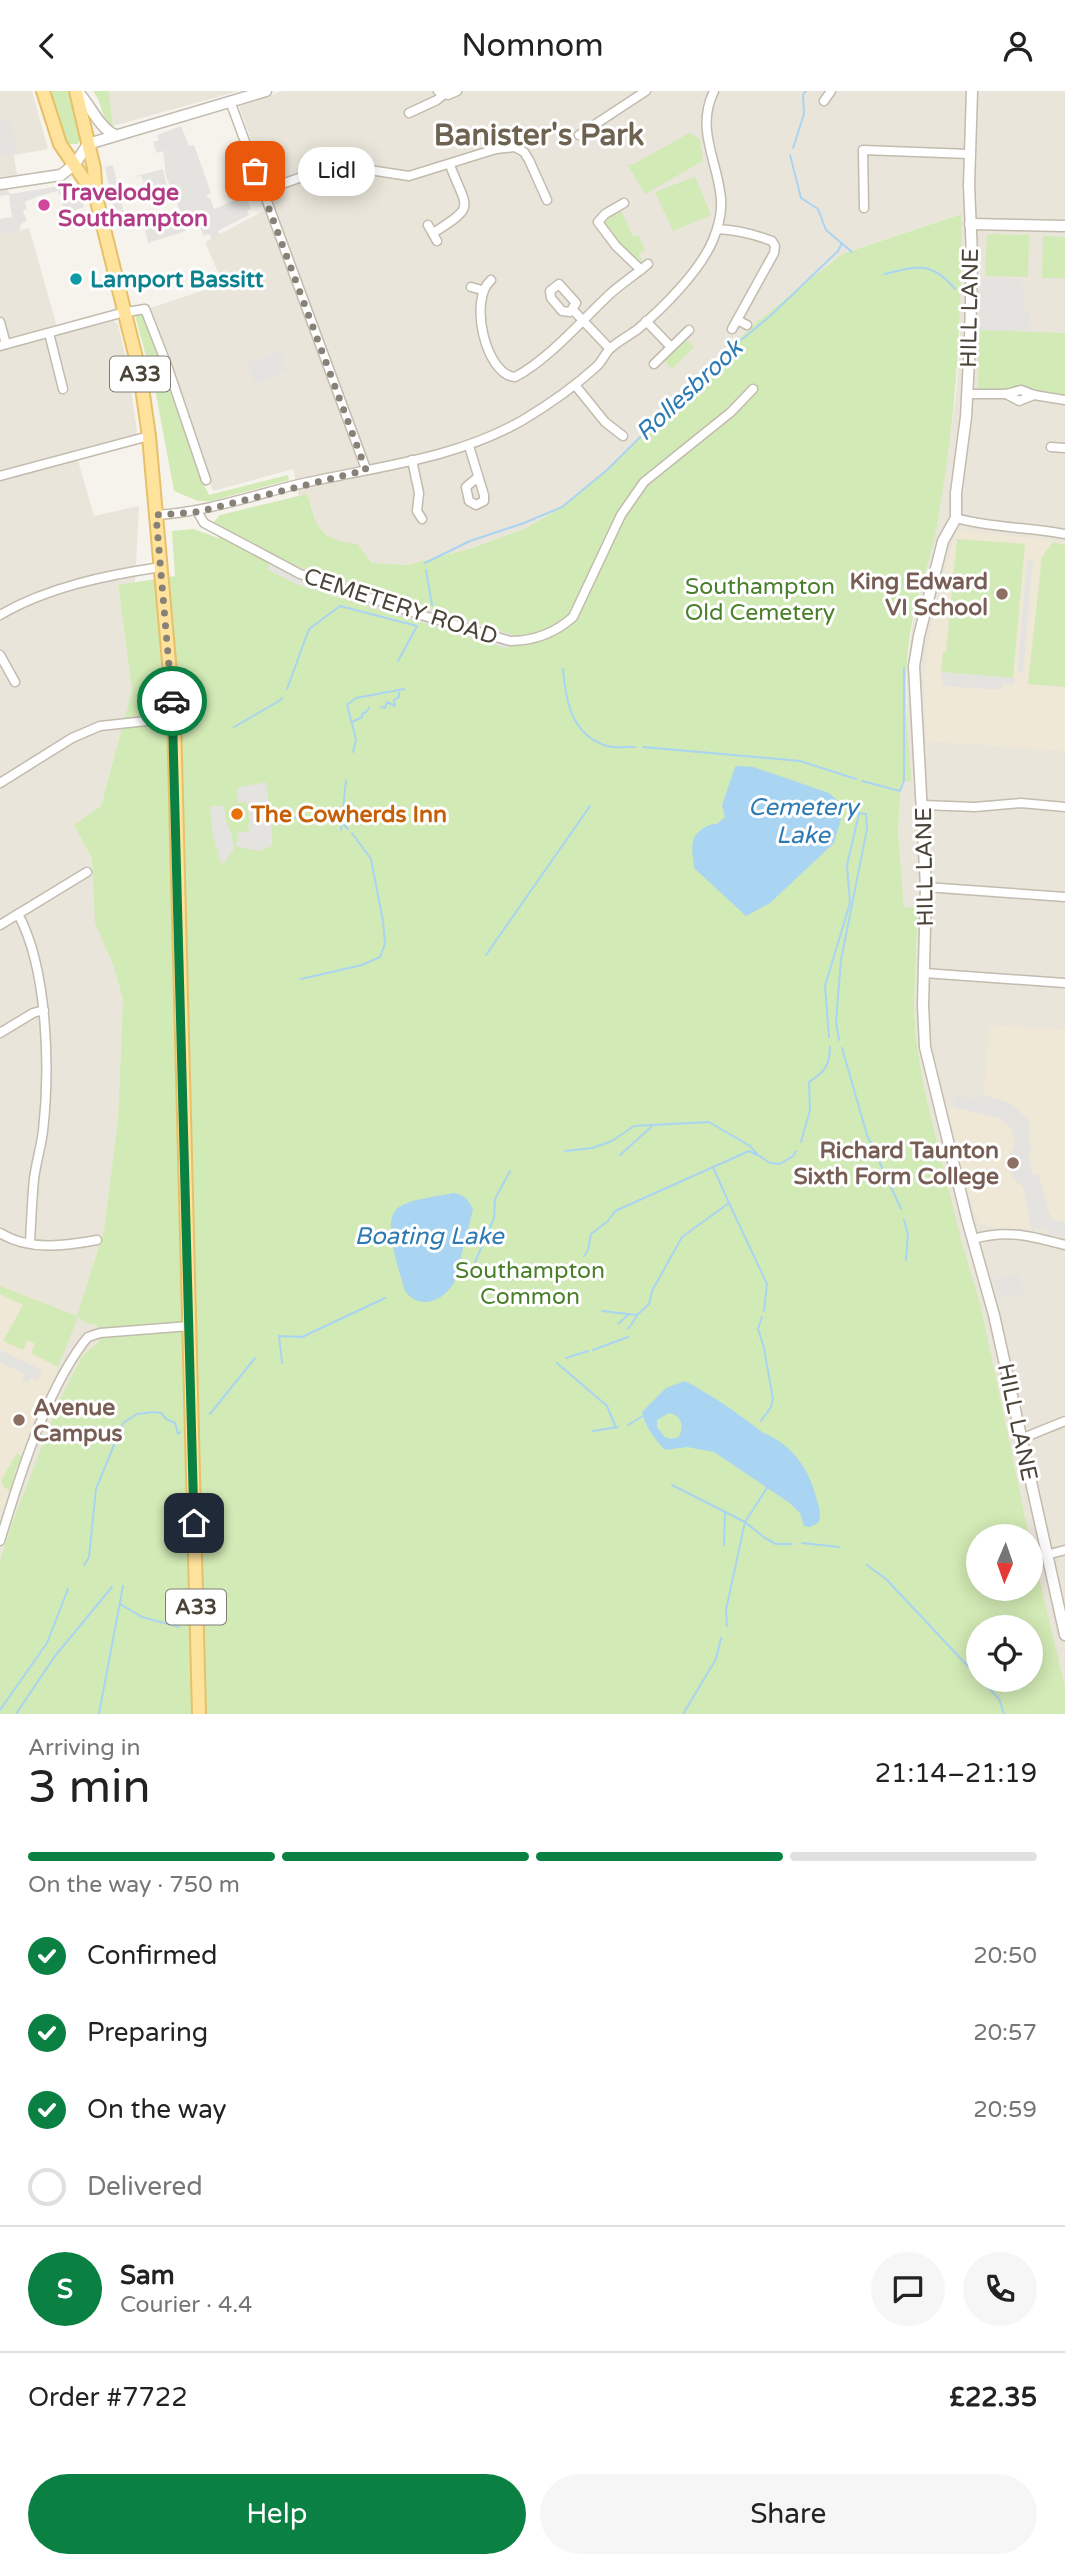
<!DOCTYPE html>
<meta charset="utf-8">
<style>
body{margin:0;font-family:"Varela Round",sans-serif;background:#f6f6f6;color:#222;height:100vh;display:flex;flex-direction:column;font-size:26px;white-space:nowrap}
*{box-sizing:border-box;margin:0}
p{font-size:23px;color:#767676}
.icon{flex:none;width:38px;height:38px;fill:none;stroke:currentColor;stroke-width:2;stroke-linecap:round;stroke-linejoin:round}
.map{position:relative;height:1623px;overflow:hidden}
.drawer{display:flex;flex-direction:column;background:#fff;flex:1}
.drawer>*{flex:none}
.needle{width:46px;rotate:182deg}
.tools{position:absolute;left:966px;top:1433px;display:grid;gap:14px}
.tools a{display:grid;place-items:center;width:77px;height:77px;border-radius:50%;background:#fff;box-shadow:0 4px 18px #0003;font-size:35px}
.pin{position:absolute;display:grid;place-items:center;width:60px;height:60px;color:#fff;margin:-30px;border-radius:14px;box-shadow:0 4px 10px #0006}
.courier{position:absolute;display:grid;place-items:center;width:70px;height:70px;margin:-35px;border:5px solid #0b8043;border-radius:50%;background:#fff;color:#222;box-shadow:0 2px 9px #0007}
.bubble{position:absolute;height:49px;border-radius:24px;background:#fff;box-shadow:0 4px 18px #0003;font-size:23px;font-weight:600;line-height:49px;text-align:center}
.head em{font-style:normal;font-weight:600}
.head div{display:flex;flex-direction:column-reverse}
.head{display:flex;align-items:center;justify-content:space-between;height:119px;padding:0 28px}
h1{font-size:46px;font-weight:600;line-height:52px}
.bar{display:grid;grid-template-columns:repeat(4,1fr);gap:10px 7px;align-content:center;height:84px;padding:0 28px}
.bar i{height:9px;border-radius:5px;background:#e0e0e0}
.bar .on{background:#0b8043}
.bar p{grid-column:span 4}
.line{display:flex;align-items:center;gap:18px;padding:0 28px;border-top:2px solid #e0e0e0}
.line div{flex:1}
.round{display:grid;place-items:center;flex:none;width:74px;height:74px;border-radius:37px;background:#f6f6f6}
ol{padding:0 28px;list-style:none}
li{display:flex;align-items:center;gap:21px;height:77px}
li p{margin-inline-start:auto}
li .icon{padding:7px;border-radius:50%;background:#0b8043;color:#fff;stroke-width:4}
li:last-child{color:#767676}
li i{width:38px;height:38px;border:4px solid #e0e0e0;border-radius:50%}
.primary-button{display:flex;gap:14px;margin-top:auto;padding:14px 28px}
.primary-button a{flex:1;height:80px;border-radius:42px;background:#0b8043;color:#fff;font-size:28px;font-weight:600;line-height:80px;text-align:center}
.primary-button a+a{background:#f6f6f6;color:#222}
header{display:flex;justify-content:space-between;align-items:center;height:91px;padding:0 28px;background:#fff;font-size:32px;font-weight:600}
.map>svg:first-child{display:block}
.residential{fill:#eae5da}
.education{fill:#efe8d6}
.green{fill:#d2eab5;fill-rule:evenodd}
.parking{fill:#e5e3e0}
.water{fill:#a9d4f2;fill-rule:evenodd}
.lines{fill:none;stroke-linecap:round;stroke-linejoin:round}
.stream{stroke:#a9d4f2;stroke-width:2}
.minor-casing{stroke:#c2bbae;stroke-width:11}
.tertiary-casing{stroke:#c2bbae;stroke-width:13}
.primary-casing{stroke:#e6c16a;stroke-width:16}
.minor{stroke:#fff;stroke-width:8}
.tertiary{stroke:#fff;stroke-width:10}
.primary{stroke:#ffe39c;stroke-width:12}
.done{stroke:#878178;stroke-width:7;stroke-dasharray:0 12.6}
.route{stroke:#0b8043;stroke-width:9}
.hotel-dot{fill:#d1479c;stroke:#fff;stroke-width:2.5}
.culture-dot{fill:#0f9aa8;stroke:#fff;stroke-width:2.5}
.education-dot{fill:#8d6e63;stroke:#fff;stroke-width:2.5}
.food-dot{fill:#e8710a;stroke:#fff;stroke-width:2.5}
.labels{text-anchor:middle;stroke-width:6;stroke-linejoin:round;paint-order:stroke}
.shield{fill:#fff;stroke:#817c74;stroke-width:2}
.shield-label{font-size:21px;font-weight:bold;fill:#4b4439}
.hotel-label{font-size:23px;font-weight:bold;fill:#b23c85;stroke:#fff;text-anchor:start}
.culture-label{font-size:23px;font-weight:bold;fill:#0d838f;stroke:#fff;text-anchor:start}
.street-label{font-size:23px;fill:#4b4439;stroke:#fff}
.education-label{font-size:23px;font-weight:bold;fill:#785e54;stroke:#fff;text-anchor:end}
.park-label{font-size:23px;fill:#4a7f2a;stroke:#fff}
.food-label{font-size:23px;font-weight:bold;fill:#c56008;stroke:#fff;text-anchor:start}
.water-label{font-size:24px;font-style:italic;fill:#2e7ab2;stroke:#fff}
.district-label{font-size:30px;font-weight:bold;fill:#6e6250;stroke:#fff}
</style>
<header><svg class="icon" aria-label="back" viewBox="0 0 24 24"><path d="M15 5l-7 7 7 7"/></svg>Nomnom<svg class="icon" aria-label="person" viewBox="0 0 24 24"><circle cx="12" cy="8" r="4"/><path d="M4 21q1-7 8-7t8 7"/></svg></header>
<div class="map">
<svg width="1065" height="1623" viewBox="0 0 1065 1623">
<rect width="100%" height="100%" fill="#f6f3ec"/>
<g class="residential">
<polygon points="0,0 32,0 48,58 14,64 17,84 0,86"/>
<polygon points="109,0 239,0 113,35"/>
<polygon points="282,0 1065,0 1065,1595 1034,1471 981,1215 962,1152 924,997 916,948 914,915 918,815 904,818 898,740 901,690 912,690 907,645 907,577 913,529 939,427 956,302 960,257 960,123 842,163 753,234 607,379 562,416 524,438 472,457 407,474 372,472 358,453 337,451 319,438 307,403 299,405 293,378 213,400 150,217 223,193 205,151 275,114 239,15"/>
<polygon points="29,137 59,243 113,230 118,233 127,272 137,340 136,343 75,359 94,425 139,415 135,492 118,495 132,599 101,715 74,734 92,768 93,787 112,871 123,908 118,1028 104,1139 77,1225 88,1233 97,1234 99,1251 82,1265 60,1308 12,1432 0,1469 0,144"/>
</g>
<g class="education">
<polygon points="956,439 1065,451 1065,660 926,650 924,588 927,554"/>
<polygon points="989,934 1065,939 1065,1146 1050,1143 1046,1137 1042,1136 1032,1139 985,1135 981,1134 976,1128 947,1017 954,1016 956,1004 975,1008 977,1002 984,1004"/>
<polygon points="0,1203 72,1237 52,1293 18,1377 14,1382 15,1385 3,1420 0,1418"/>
</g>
<g class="green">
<polygon points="48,0 70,0 80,48 78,53 70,53 64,48"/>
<polygon points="93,0 109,0 113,35 106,31 98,8"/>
<polygon points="689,42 700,48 703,70 645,103 627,73 632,74"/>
<polygon points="695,86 711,124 673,140 655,101"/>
<polygon points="621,120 633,146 639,144 645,159 639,162 642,170 640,172 621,155 604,133 603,129"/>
<path d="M961,123C963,224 956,323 939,424C934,458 921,492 913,527C902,580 906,637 912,690L901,691L898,740L904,817L918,815L914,915L916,948L924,997L962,1152L981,1215L1029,1445L978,1446V1498H1031V1454L1065,1595V1623H0V1469L12,1432L60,1308L82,1265L99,1251L97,1234L88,1233L78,1226L58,1276L31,1262L35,1253L28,1249L23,1259L3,1250L23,1214L0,1203V1195L77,1225L104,1139L118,1028L123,908L112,871L95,832L92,768L74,734L101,715L132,599L118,494L175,485L172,440L194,438L218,447L224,438L213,432L220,424L307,403C318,437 318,449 358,453L372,472L407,474L472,457L524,438L562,416L607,379L753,234L842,163ZM978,1536H1031V1589H978Z"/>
<polygon points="987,143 1029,144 1028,186 985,185"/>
<polygon points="1043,145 1065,146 1065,187 1042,187"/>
<polygon points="139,223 145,224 200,386 209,404 288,384 289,389 211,410 198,410 174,400 156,303 135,224"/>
<polygon points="979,239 1065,242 1065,307 1051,301 1039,299 1035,302 1007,301 1003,298 978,300"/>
<polygon points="685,247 694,256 672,278 663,268"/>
<polygon points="957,448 1025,453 1013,587 941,581 943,561 946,561"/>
<polygon points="1053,451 1065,454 1065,596 1028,593 1042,466"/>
<polygon points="16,1363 23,1365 14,1382 15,1385 10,1400 4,1396 1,1390"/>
</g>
<g class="parking">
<polygon points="10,27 17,61 0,65 0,29"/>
<polygon points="181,35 189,55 194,54 211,102 206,105 210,107 214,118 242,106 244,111 248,110 251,118 247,120 249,124 218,140 220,144 212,148 209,143 204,145 197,130 189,133 185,124 182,125 166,85 163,60 157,62 153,51 159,49 157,44"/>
<polygon points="113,74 127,137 118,139 105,76"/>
<polygon points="163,78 167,96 150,100 152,108 148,109 147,104 138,105 134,97 144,95 143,90 141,85 133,86"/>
<polygon points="73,93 79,99 84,116 66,122 58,100 38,105 25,111 27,118 23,120 27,130 21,133 19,140 0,144 0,128 12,126 9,104 0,105 0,99 7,98 10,103"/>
<polygon points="180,125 186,140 148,152 144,133"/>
<polygon points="979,187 1022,188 1021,199 1025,200 1024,219 1030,220 1029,240 979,239"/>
<polygon points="280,260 287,281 255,293 246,273"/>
<polygon points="275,465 293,474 513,544 508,558 296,493 267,478"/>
<polygon points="1027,469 1033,469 1023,582 1017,581"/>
<polygon points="941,581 1013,587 1015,587 1014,594 1002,593 1002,599 943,595"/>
<polygon points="266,691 272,740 272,755 259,760 235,755 238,749 237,742 249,740 248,733 250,732 247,711 238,712 237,697"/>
<polygon points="210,715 224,715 226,731 231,741 234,758 225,771 221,773 213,744"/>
<polygon points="977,1002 1004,1010 1016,1016 1028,1029 1031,1040 1028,1045 1032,1060 1028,1061 1033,1084 1038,1083 1051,1128 1065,1131 1065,1146 1050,1143 1046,1137 1042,1136 1032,1139 1023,1096 1013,1088 1009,1078 1008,1067 1015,1053 1011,1037 1001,1028 954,1016 956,1004 976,1008"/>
<polygon points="1019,1182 1025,1202 998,1208 993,1189"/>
<polygon points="0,1259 42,1279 37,1290 31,1287 28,1292 22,1289 25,1283 0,1272"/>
</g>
<g class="water">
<path d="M738,675L753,676L829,702L838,710L841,728L834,752L770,812L746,825L694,777C693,763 688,748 701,739C707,735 709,733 717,733L725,726L722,714L735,676Z"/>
<path d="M453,1102C464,1104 469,1108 473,1119L454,1192C443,1210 420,1220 405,1200C400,1181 380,1128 399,1116C413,1107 437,1106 453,1102Z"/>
<path d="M685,1290C711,1304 735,1320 758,1338C764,1343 771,1345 777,1349C798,1362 810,1383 816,1406C819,1416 822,1423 818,1432L810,1436L804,1435L800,1422L791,1413L714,1361L687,1356L665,1359C655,1349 645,1335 642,1321L666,1297ZM669,1322C682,1325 684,1334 679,1346L671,1348L665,1346L657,1336V1329Z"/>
</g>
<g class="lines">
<g class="stream">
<polyline points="793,57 804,23 803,4 806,0"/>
<polyline points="790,64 801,107 818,118 826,139 852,161"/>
<path d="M885,183C916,175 932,170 955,198"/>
<polyline points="425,472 470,450 524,432 562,416 607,379 725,262 769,226 838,160 842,152"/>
<polyline points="426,479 432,514"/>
<path d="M563,578C566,610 571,644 607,655C615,657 626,656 635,656"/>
<polyline points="287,598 309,538 340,515 417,535 398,570"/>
<polyline points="381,616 385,617 387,611 395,615 394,609 399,606 399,602"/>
<polyline points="352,631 362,626 362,623 366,621 369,617"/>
<polyline points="234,636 279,610 282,607"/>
<polyline points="643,656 800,670 856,688"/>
<polyline points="353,661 356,648 347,614 356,607 404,598"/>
<polyline points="862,690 900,700 904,690 904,577"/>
<polyline points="858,710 858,713"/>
<polyline points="280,725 342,732 348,738"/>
<polyline points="341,739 346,689"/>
<polyline points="486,864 590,715"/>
<polyline points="301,888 362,874 380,866 385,853 383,830 371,768 352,742"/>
<polyline points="829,946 825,895 850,812 847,774 859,723"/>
<polyline points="839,949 836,931 841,869 867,738 866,723 859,722"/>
<polyline points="842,957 867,1044 901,1118"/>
<path d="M801,1051L810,1019L809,991C824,981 830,975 830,956"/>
<polyline points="565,1060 592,1057 612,1050 634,1035 709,1031 750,1055 758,1064 770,1072 780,1073 793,1065 796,1060"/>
<polyline points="620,1064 651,1036"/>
<polyline points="729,1112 767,1193 764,1220"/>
<polyline points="904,1129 908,1143 906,1169"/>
<polyline points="584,1165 588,1159 591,1143 608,1130 615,1120 749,1060 757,1064"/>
<polyline points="463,1182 470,1183 494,1127 495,1108 510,1080"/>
<polyline points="602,1220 637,1224 649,1213 652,1200 682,1146 729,1112 713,1076"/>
<polyline points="618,1233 628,1224"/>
<polyline points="628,1238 637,1225"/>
<polyline points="593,1259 628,1246"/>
<polyline points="566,1267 588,1260"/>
<polyline points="282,1272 279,1245 302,1246 385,1207"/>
<polyline points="557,1272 607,1315 616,1337"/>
<polyline points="210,1323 255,1267"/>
<polyline points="761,1330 771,1316 773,1308 764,1257 758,1238 762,1226"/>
<polyline points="628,1334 643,1325"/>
<polyline points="593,1340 618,1336"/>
<polyline points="672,1394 745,1431 765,1447 776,1453 792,1453"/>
<polyline points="802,1452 839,1456"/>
<polyline points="724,1454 725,1421"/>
<polyline points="84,1474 89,1466 96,1398 123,1332 137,1323 154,1321 161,1322 166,1328 175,1332 178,1343 181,1341"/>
<polyline points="867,1474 887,1489 978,1586"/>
<polyline points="120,1513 142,1526 179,1536"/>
<polyline points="727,1535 726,1519 745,1431 767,1397"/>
<polyline points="981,1589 999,1608 1004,1623"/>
<polyline points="0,1619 47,1552 68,1498"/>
<polyline points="16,1623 55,1565 112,1496"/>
<polyline points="99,1623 123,1495"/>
<polyline points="683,1623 716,1568 721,1547"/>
</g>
<g class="minor-casing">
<g id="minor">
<polyline points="438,0 448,4 457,0"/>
<polyline points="230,10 366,378"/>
<polyline points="824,10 831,0"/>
<polyline points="409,22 437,9 443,4"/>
<polyline points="579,44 646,0"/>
<polyline points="262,100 336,74 409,85 496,58 515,56 524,61 529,69 547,109"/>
<polyline points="624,112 605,123 598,131 616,155 641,179"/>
<polyline points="864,117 863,59 969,63"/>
<polyline points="428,134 437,150"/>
<path d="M717,138C736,139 754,143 772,150L775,155L774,162L732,238"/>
<path d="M433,142C478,114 466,118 450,74"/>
<path d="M491,189C468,209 486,284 515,286C549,268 581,230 610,203C622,192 635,184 648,173"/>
<polygon points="559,193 576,212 570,221 562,220 551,207 550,200"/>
<polyline points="471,196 482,199"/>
<polyline points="573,219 609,257"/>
<polyline points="737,229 747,234"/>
<polyline points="646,230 671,256"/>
<polyline points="0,231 6,253"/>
<polyline points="49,242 63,298"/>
<polyline points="0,255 121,222 145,218 168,277 206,389"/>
<polyline points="654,273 689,239"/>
<polyline points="575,294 605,331 623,345"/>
<polyline points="967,303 1006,303 1021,299 1034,304 1065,309"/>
<polyline points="1006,303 1019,310 1034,304"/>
<polyline points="469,355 484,404 484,410 476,414 469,410 466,396 478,386"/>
<polyline points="1051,356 1065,357"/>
<polyline points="412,369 419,402 417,420 422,428"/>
<polyline points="0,385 149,345"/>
<path d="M197,420L204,432L300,483L421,524L510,550C534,550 555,542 573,526L621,424L644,391L731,321L753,298"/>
<path d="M156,424C205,421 248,406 295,394C372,376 454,369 523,329C548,314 574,296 596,276C603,270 605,261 612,256C620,249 630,244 638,238C663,217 700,180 713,149C718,137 722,122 721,108C718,70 695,39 714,0"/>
<path d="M956,427C991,437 1029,436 1065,443"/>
<path d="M0,524C48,496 107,484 161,476"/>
<polyline points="0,564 15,591"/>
<polyline points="0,692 72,647 100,635 174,627"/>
<polyline points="923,714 975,716 1021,712 1065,716"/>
<polyline points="926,796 1065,806"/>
<path d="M18,823C48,878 50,978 43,1040C41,1056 36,1072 34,1088C32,1109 31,1131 30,1152"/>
<polyline points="0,834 87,781"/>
<polyline points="924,882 1065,892"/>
<polyline points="0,942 33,922 44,919"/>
<path d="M0,1142C29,1160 65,1155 97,1149"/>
<path d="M973,1148C1007,1138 1031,1145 1065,1154"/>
<polyline points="1023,1347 1065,1330"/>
<path d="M0,1450C19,1387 44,1305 83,1252L88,1246L100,1242L190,1235"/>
<polyline points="1046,1464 1065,1459"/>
</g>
</g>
<g class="tertiary-casing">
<g id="tertiary">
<path d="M77,0C90,13 99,37 115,44"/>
<polyline points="972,0 969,94 972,165 970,249 966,326 956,402 956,427 943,450 919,545 914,575 926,796 923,914 925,956 967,1128 994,1224 1065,1544"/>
<polyline points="0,93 61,84 75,73 88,53 266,0"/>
<polyline points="970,133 1065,135"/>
</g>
</g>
<g class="primary-casing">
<g id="primary">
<polyline points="43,0 60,53 96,106"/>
<polyline points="76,0 94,77 96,106 140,283 149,345 174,627 199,1623"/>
</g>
</g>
<use href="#minor" class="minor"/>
<use href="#tertiary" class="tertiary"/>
<use href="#primary" class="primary"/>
</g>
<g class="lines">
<polyline class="done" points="172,610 156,424 197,421 366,379 255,80"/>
<polyline class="route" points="172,610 194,1432"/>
</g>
<circle class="hotel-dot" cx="44" cy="114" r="7"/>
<circle class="culture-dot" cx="76" cy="188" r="7"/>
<g class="education-dot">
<circle cx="1002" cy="503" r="7"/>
<circle cx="1013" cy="1072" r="7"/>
<circle cx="19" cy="1329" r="7"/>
</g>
<circle class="food-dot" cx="237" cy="723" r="7"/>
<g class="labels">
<g class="shield">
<rect x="110" y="265.5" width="60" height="35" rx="5"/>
<rect x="166" y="1498.5" width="60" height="35" rx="5"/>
</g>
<g class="shield-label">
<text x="140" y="290">A33</text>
<text x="196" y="1523">A33</text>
</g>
<g class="hotel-label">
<text x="58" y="109">Travelodge<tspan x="58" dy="26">Southampton</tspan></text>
</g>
<g class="culture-label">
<text x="90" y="196">Lamport Bassitt</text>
</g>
<g class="street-label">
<text transform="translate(969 217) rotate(-89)" y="8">HILL LANE</text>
<text transform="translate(401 515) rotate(18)" y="8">CEMETERY ROAD</text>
<text transform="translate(924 776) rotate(-91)" y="8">HILL LANE</text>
<text transform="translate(1018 1331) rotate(78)" y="8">HILL LANE</text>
</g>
<g class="education-label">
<text x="988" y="498">King Edward<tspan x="988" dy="26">VI School</tspan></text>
<text x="999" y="1067">Richard Taunton<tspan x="999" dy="26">Sixth Form College</tspan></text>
<text x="33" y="1324" text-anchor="start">Avenue<tspan x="33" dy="26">Campus</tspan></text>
</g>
<g class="park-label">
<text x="760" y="503">Southampton<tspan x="760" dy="26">Old Cemetery</tspan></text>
<text x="530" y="1187">Southampton<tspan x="530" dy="26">Common</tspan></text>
</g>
<g class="food-label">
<text x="251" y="731">The Cowherds Inn</text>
</g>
<g class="water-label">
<text transform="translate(689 299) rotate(-43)" y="8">Rollesbrook</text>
<text x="803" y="724">Cemetery<tspan x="803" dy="28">Lake</tspan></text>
<text x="429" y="1153">Boating Lake</text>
</g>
<g class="district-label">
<text x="539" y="54">Banister's Park</text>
</g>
</g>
</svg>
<div class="tools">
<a><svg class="needle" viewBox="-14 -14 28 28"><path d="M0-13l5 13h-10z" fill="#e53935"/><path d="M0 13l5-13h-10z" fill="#767676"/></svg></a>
<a><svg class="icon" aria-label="locate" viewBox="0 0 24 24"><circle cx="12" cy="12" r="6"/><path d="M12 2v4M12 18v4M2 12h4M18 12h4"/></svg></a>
</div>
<div class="pin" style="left:255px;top:80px;background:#ea580c"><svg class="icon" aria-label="bag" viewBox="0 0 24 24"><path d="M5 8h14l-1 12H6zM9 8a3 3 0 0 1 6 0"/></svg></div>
<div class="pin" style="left:194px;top:1432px;background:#1f2937"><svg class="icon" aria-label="home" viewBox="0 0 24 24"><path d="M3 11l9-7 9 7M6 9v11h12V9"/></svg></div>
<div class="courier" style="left:172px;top:610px"><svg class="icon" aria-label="car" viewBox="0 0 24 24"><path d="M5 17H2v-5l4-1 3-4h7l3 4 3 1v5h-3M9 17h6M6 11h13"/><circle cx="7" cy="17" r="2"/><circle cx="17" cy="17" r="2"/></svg></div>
<div class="bubble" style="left:298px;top:56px;width:77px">Lidl</div>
</div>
<section class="drawer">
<div class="head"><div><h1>3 min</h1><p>Arriving in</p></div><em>21:14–21:19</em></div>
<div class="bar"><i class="on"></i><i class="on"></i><i class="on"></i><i></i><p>On the way · 750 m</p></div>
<ol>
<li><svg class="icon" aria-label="check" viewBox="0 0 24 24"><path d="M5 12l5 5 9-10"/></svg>Confirmed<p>20:50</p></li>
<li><svg class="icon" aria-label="check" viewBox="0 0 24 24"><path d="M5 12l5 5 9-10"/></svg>Preparing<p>20:57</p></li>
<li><svg class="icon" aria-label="check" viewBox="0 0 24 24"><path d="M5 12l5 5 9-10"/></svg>On the way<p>20:59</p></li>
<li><i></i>Delivered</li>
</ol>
<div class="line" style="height:126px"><b class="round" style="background:#0b8043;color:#fff">S</b><div><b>Sam</b><p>Courier · 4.4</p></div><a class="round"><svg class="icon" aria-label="chat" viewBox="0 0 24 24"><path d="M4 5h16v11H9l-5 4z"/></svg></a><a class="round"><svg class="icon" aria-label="phone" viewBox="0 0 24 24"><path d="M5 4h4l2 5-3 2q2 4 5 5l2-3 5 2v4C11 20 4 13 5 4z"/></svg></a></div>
<div class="line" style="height:91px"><div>Order #7722</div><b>£22.35</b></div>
<div class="primary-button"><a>Help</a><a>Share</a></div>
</section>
